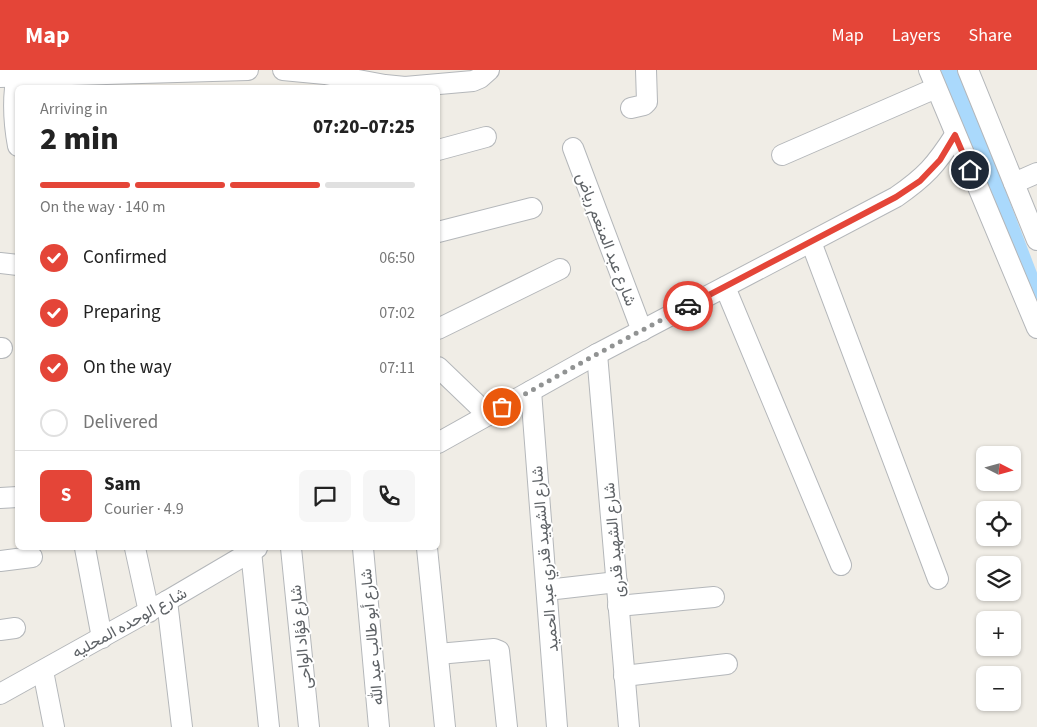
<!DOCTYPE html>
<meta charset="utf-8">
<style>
body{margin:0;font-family:"Source Sans 3",Vazirmatn,sans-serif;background:#f6f6f6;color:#222;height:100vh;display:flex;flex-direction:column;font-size:19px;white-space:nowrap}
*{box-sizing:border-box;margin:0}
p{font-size:16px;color:#767676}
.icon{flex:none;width:28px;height:28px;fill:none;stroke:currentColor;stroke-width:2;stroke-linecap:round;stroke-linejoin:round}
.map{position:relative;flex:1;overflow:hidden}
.panel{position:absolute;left:15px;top:15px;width:425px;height:465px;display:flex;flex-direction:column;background:#fff;border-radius:8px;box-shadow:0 1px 4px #0004}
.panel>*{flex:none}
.needle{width:32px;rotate:96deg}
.buttons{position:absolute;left:976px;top:376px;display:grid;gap:10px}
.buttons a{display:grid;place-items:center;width:45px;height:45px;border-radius:8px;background:#fff;box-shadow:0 1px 4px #0004;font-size:25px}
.pin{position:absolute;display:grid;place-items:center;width:42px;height:42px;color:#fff;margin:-21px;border:2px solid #fff;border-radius:50%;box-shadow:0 1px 5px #0007}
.courier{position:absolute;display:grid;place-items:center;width:50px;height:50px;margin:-25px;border:4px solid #e44538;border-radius:50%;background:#fff;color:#222;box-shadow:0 1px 6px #0007}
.headline em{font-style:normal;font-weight:800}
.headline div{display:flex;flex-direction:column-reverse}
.headline{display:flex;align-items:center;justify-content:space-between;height:85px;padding:0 25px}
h1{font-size:32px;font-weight:800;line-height:38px}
.bar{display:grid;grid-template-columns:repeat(4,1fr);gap:8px 5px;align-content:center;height:60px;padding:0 25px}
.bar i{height:6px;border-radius:4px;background:#e0e0e0}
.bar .selected{background:#e44538}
.bar p{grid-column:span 4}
.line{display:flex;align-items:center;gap:12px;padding:0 25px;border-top:1px solid #e0e0e0}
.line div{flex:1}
.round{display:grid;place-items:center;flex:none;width:52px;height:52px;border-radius:8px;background:#f6f6f6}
ol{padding:0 25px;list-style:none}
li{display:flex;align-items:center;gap:15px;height:55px}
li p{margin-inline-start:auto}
li .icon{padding:5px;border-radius:50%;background:#e44538;color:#fff;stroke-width:4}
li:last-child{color:#767676}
li i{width:28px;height:28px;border:2px solid #e0e0e0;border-radius:50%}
header{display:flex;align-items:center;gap:30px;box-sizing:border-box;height:70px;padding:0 25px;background:#e44538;color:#fff}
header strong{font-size:24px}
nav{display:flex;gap:28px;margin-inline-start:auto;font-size:18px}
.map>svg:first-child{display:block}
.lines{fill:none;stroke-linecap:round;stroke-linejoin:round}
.canal{stroke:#aad9fc;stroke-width:18}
.minor-casing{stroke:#b4b7ba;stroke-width:22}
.minor{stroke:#fff;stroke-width:20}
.done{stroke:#919393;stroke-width:5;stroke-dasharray:0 9}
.route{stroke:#e44538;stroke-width:6}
.labels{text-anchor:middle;stroke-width:4;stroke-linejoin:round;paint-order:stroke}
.street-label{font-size:16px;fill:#5e6266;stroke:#fff}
</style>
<header>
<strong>Map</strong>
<nav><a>Map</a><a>Layers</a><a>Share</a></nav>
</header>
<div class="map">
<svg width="1037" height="657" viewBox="0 0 1037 657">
<rect width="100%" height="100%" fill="#f0ede6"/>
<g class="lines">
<polyline class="canal" points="950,0 1037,228"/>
<g class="minor-casing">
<g id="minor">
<polyline points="283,0 325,4 385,15 405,17 473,11 480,8 489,0"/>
<polyline points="929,0 1037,258"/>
<polyline points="968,0 1037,170"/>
<polyline points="0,7 248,0"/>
<polyline points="631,38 644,35 647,32 646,0"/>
<path d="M18,76C13,49 12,26 18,0"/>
<polyline points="573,78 642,261"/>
<polyline points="438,80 486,67"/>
<polyline points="782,85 936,18"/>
<polyline points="1014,113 1037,103"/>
<polyline points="438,162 532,138"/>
<polyline points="811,172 938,509"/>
<polyline points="0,193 18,195"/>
<polyline points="725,217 841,495"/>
<polyline points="438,259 560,199"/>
<polyline points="0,278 2,278"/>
<polyline points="597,284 629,657"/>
<polyline points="438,297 488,345"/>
<polyline points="531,321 557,657"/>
<path d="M438,373L597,284L896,127C925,107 936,95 955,65"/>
<polyline points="0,428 18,427"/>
<polyline points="85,478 102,568"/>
<polyline points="135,478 149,542"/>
<polyline points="291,478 309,657"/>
<polyline points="363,478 379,657"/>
<polyline points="427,478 445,657"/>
<polyline points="251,481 269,657"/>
<polyline points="0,491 32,487"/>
<polyline points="547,520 617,512"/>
<polyline points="167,531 182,657"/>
<polyline points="618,536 714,527"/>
<polyline points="0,560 15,558"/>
<polyline points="438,584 494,579 499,581 507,657"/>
<polyline points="43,601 54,657"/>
<polyline points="624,606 727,594"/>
<polyline points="0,624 167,531 257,478"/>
</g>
</g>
<use href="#minor" class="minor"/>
</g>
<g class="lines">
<polyline class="done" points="502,337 597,284 688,236"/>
<polyline class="route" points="688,236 896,127 920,111 940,90 955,65 970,100"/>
</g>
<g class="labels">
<g class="street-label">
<text transform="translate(607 169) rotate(69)" y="6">شارع عبد المنعم رياض</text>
<text transform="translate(613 470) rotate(-95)" y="6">شارع الشهيد قدرى</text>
<text transform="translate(544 489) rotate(-95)" y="6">شارع الشهيد قدري عبد الحميد</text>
<text transform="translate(129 552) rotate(-29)" y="6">شارع الوحده المحليه</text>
<text transform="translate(300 567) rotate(-96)" y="6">شارع فؤاد الواحى</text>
<text transform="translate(371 567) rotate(-95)" y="6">شارع أبو طالب عبد الله</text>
</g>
</g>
</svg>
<div class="buttons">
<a><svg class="needle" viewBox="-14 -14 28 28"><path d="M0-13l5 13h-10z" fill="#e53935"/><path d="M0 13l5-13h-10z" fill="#767676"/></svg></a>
<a><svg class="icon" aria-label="locate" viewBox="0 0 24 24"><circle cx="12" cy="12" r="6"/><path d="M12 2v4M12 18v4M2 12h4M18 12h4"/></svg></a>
<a><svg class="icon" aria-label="layers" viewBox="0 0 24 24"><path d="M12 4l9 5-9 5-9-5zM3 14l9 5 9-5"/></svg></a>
<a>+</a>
<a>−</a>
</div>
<div class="pin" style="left:502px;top:337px;background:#ea580c"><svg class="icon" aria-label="bag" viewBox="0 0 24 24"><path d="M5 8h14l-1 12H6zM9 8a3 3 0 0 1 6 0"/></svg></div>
<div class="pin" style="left:970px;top:100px;background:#1f2937"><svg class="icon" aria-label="home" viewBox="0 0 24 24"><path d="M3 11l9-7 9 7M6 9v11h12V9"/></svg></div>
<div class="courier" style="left:688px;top:236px"><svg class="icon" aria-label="car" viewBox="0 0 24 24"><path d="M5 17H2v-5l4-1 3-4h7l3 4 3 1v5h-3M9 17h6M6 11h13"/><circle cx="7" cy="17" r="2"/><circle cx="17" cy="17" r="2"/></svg></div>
<section class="panel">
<div class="headline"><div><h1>2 min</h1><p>Arriving in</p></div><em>07:20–07:25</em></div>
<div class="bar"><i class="selected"></i><i class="selected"></i><i class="selected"></i><i></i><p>On the way · 140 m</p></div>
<ol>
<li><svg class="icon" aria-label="check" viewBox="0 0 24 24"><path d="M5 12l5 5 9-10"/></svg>Confirmed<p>06:50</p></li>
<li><svg class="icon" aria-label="check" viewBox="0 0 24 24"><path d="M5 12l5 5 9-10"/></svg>Preparing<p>07:02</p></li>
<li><svg class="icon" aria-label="check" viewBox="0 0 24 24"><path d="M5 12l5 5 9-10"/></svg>On the way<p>07:11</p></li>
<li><i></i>Delivered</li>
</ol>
<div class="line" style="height:90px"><b class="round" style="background:#e44538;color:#fff">S</b><div><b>Sam</b><p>Courier · 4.9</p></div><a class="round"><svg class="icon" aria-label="chat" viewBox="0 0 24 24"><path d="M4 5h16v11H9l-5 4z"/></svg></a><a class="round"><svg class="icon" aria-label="phone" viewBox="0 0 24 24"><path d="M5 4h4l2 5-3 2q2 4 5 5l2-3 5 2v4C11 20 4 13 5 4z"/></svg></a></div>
</section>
</div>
